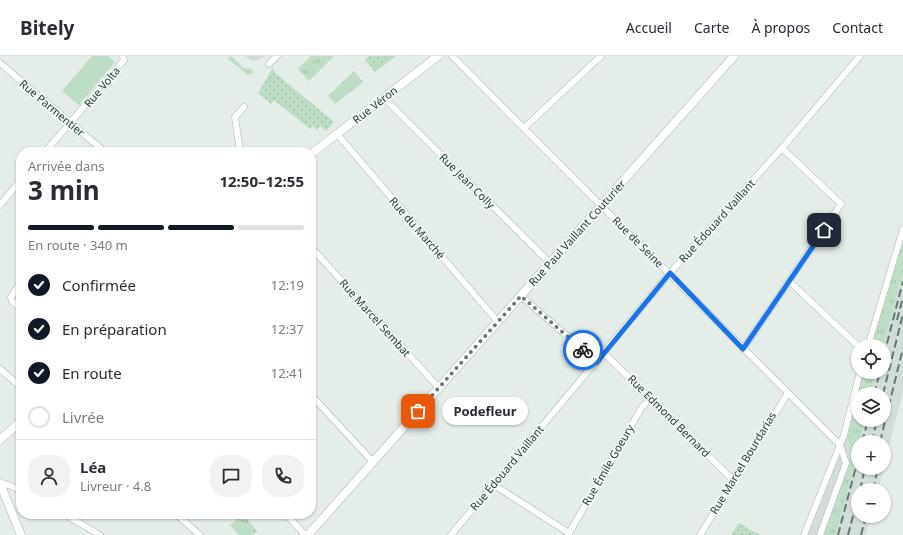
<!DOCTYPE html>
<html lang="fr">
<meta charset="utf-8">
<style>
body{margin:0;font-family:"Noto Sans",sans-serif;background:#f2f2f3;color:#2b2b33;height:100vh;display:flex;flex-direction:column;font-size:15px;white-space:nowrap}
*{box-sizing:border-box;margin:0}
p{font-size:13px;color:#7c7c81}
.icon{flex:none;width:22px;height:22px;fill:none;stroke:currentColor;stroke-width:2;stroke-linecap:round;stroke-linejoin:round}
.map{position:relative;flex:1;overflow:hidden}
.drawer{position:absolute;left:16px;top:91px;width:300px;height:372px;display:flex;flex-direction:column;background:#fff;border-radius:16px;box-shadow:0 1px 3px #0004}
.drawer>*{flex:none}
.buttons{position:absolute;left:851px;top:283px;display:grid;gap:8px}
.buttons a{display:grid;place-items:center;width:40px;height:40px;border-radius:50%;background:#fff;box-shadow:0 1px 3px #0004;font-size:20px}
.pin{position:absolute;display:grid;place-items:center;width:34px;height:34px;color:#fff;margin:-17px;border-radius:8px;box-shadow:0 2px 6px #0006}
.courier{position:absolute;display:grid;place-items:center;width:40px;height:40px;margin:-20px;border:3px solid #1a73e8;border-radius:50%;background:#fff;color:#222;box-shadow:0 1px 5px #0007}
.bubble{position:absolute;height:28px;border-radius:14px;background:#fff;box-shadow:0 1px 3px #0004;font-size:13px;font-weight:700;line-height:28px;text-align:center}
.overview em{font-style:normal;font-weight:700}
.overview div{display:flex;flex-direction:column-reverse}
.overview{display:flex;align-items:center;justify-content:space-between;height:68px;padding:0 12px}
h1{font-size:26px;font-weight:700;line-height:30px}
.bar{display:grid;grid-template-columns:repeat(4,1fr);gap:6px 4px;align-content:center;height:48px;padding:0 12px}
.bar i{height:5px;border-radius:3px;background:#e1e1e2}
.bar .on{background:#111827}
.bar p{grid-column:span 4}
.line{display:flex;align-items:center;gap:10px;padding:0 12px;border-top:1px solid #e1e1e2}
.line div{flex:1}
.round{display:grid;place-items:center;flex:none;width:42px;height:42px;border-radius:16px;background:#f2f2f3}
ol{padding:0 12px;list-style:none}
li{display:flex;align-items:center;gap:12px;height:44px}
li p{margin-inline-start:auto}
li .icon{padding:4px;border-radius:50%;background:#111827;color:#fff;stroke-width:4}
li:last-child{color:#7c7c81}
li i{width:22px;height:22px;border:2px solid #e1e1e2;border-radius:50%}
header{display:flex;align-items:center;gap:24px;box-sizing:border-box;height:56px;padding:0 20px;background:#fff;border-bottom:1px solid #e1e1e2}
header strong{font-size:19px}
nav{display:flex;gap:22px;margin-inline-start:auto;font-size:14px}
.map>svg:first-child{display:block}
.built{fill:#d2ddd7;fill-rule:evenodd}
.grass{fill:url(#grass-tufts)}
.park{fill:url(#park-dots)}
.garden{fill:#bddec4}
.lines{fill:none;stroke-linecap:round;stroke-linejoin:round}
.minor-tunnel{stroke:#bdcac4;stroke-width:6;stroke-dasharray:6 3;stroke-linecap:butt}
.minor-casing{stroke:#a6b5af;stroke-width:7}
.tertiary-casing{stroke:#a6b5af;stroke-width:9}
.minor{stroke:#fff;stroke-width:6}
.tertiary{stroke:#fff;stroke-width:8}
.rail{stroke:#5e7a71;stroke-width:2;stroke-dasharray:8 4;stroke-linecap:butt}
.done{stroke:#677c74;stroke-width:4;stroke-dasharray:0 7.2}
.route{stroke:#1a73e8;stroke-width:5}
.labels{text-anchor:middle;stroke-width:3.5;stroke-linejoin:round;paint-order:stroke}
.street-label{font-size:11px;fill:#233f36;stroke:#f4f9f7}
</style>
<header>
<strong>Bitely</strong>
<nav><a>Accueil</a><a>Carte</a><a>À propos</a><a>Contact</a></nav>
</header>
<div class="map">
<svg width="903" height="479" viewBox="0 0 903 479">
<defs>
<pattern id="grass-tufts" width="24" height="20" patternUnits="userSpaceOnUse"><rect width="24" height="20" fill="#bddec4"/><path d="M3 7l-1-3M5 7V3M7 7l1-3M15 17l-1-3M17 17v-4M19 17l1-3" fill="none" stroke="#a2c0a9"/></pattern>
<pattern id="park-dots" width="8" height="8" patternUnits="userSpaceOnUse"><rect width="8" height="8" fill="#bddec4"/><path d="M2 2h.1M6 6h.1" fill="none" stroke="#a2c0a9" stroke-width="1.8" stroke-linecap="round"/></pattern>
</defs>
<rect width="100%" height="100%" fill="#e4ede8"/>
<g class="built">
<polygon points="245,0 265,0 260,3 251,5"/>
<path d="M903,196V335L884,410V386H858V412H884L878,434H858V460H871L865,479H807L864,316H884V290H873ZM858,338H884V364H858Z"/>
</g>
<g class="grass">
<polygon points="231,0 243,12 251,13 254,16 248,19 227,2"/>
<polygon points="311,0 334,0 309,25 298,13"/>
<polygon points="354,15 363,26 335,48 328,40"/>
<polygon points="903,181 903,215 883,290 871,290"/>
<polygon points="864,316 876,316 871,338 858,338"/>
<path d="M858,338V364H865C856,402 846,440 835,479H824L848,414L852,392L847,381Z"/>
<polygon points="233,458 236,458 243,464 247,463 257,475 252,479 239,479 230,469 238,462"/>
</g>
<g class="park">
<polygon points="369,0 396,0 375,16 365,4"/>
<polygon points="274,12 274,16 334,66 326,75 320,70 317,74 312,70 310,73 274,44 271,48 258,37 272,13"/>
<polygon points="739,467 760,479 731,479"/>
</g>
<polygon class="garden" points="92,0 108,0 115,6 79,49 62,35"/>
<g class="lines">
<polyline class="minor-tunnel" points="603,418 610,423"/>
<g class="minor-casing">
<g id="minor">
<polyline points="452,0 840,389 846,407 820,479"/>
<polyline points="0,7 105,96"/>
<polyline points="269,8 277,0"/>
<polyline points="384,42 550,207"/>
<polyline points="525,71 601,0"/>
<polyline points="337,78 498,266"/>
<polyline points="45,96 124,4 123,0"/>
<polyline points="240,96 235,61 244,51"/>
<polyline points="0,149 21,124"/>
<polyline points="311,191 439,332"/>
<polyline points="789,225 858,290"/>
<polyline points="21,226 11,241 12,245 21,253"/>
<polyline points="521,240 597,306"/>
<polyline points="868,290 903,173"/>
<polyline points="743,293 841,148 782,92"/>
<polyline points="604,297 733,424"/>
<polyline points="0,313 21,331"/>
<polyline points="311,339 373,406"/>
<polyline points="0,426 21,434"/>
<polyline points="494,429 569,477"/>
<polyline points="64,458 100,479"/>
<polyline points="176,458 200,479"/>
<polyline points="286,458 305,479"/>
<polyline points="451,479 670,217 782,92 860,0"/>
<polyline points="568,479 642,351 651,342"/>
<polyline points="700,479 788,337"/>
<polyline points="804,479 844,379 860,316"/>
</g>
</g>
<g class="tertiary-casing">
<g id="tertiary">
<polyline points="311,98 438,0"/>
<polyline points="0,384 21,365"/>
<polyline points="0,427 21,479"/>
<polyline points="308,479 734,0"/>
</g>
</g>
<use href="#minor" class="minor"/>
<use href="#tertiary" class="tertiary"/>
<g class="rail">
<polyline points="897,264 903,241"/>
<polyline points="884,299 903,225"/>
<polyline points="874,338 880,316"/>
<polyline points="883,338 903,258"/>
<polyline points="862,386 868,364"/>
<polyline points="872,386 877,364"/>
<polyline points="880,386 903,292"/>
<polyline points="860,434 865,412"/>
<polyline points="873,434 878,412"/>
<polyline points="838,479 858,403"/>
<polyline points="848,479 858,441"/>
<polyline points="861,479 866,460"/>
</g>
</g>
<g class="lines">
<polyline class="done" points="418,355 521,240 583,294"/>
<polyline class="route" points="583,294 597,306 670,217 743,293 824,174"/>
</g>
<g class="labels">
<g class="street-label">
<text transform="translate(102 31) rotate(-50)" y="4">Rue Volta</text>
<text transform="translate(375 49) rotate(-38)" y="4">Rue Véron</text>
<text transform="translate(52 52) rotate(40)" y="4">Rue Parmentier</text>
<text transform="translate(467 125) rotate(45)" y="4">Rue Jean Colly</text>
<text transform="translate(717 165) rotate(-48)" y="4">Rue Édouard Vaillant</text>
<text transform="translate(417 172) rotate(49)" y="4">Rue du Marché</text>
<text transform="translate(577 177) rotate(-48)" y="4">Rue Paul Vaillant Couturier</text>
<text transform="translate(638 186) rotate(45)" y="4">Rue de Seine</text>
<text transform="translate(375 262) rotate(48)" y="4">Rue Marcel Sembat</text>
<text transform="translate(669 360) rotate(45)" y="4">Rue Edmond Bernard</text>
<text transform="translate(743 407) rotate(-59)" y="4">Rue Marcel Bourdarias</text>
<text transform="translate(608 409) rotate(-60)" y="4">Rue Émile Goeury</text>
<text transform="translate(507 412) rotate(-50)" y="4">Rue Édouard Vaillant</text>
</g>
</g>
</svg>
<div class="buttons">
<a><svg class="icon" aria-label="locate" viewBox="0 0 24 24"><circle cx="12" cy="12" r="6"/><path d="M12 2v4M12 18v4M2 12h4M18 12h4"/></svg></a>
<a><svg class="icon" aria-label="layers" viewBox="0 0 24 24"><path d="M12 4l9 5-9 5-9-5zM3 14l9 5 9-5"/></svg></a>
<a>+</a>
<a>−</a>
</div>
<div class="pin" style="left:418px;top:355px;background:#ea580c"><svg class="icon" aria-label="bag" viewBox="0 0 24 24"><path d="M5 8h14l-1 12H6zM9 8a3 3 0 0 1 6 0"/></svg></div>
<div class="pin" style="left:824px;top:174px;background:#1f2937"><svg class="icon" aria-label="home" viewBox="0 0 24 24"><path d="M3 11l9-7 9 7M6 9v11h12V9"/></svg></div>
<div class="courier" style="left:583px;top:294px"><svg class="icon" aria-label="bike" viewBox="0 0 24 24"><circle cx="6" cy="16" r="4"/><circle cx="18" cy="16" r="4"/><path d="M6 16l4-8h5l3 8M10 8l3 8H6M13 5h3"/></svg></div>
<div class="bubble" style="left:442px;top:341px;width:86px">Podefleur</div>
<section class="drawer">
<div class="overview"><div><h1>3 min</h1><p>Arrivée dans</p></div><em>12:50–12:55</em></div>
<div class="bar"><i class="on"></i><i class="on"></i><i class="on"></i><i></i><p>En route · 340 m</p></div>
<ol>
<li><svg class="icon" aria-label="check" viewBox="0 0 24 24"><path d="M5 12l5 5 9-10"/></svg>Confirmée<p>12:19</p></li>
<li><svg class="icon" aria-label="check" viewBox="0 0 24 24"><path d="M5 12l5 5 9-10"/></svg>En préparation<p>12:37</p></li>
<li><svg class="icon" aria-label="check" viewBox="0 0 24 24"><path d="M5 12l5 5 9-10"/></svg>En route<p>12:41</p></li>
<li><i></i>Livrée</li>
</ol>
<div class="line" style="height:72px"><a class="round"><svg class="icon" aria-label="person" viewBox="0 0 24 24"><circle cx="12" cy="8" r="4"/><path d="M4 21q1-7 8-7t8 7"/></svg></a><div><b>Léa</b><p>Livreur · 4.8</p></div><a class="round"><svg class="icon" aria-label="chat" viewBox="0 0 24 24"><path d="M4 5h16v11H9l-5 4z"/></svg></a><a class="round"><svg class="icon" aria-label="phone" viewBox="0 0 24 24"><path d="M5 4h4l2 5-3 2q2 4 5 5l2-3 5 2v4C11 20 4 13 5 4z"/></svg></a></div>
</section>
</div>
